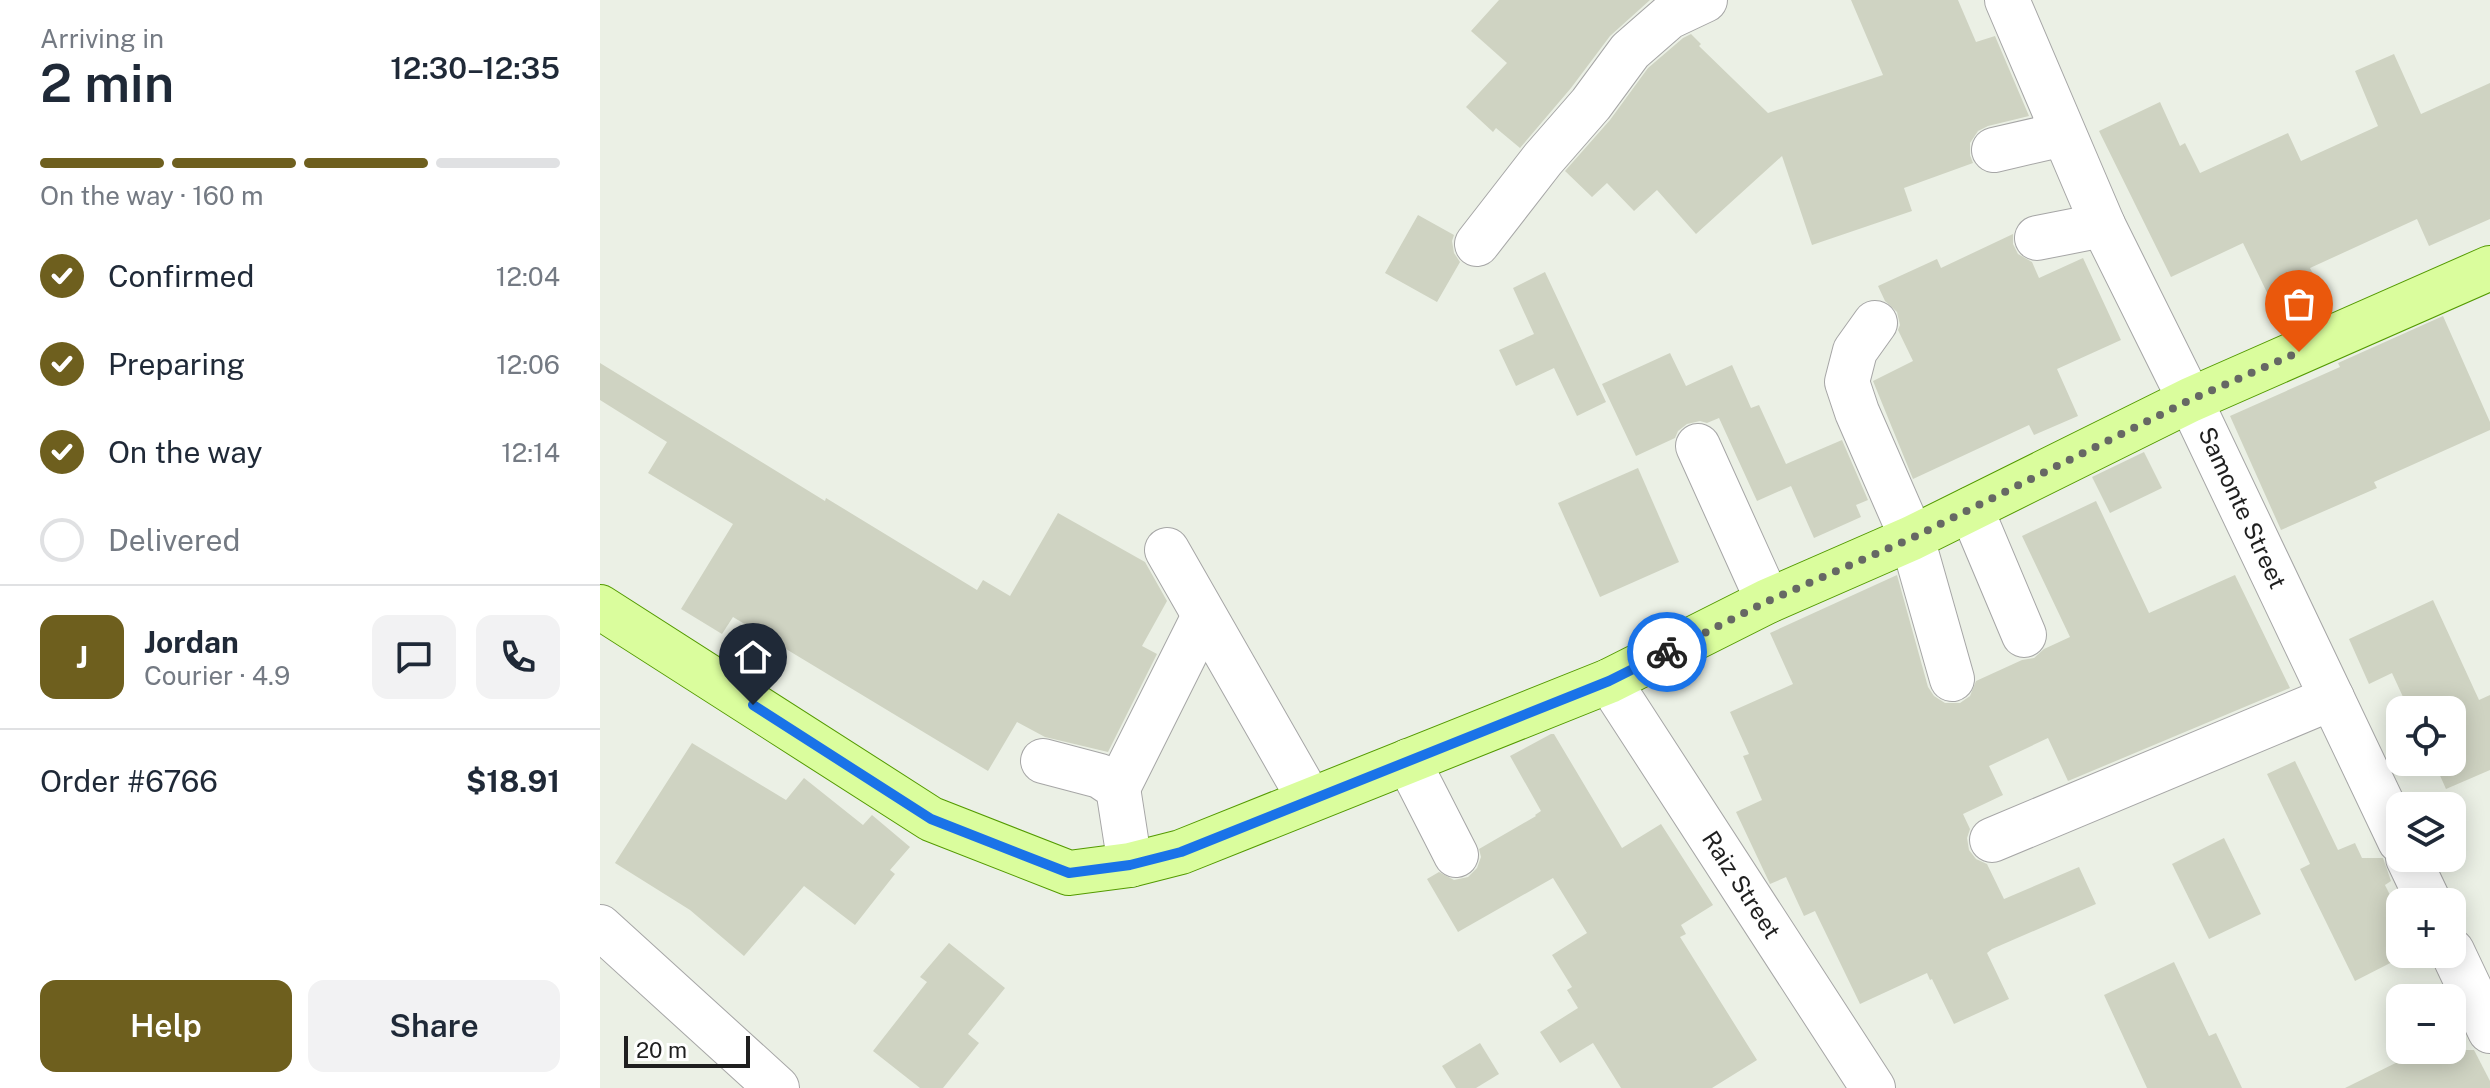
<!DOCTYPE html>
<meta charset="utf-8">
<style>
body{margin:0;font-family:"Public Sans",sans-serif;background:#f2f2f3;color:#1f2937;height:100vh;display:flex;flex-direction:column;font-size:30px;white-space:nowrap}
*{box-sizing:border-box;margin:0}
p{font-size:26px;color:#747a83}
.icon{flex:none;width:44px;height:44px;fill:none;stroke:currentColor;stroke-width:2;stroke-linecap:round;stroke-linejoin:round}
.map{position:relative;flex:1;overflow:hidden}
.panel{display:flex;flex-direction:column;background:#fff;width:600px}
.panel>*{flex:none}
.fabs{position:absolute;left:1786px;top:696px;display:grid;gap:16px}
.fabs a{display:grid;place-items:center;width:80px;height:80px;border-radius:16px;background:#fff;box-shadow:0 4px 20px #0003;font-size:40px}
.scale{position:absolute;left:24px;bottom:20px;width:126px;box-sizing:border-box;padding-left:8px;border:4px solid #1f1f1f;border-top:0;font-size:22px;line-height:28px;white-space:nowrap;color:#1f1f1f;-webkit-text-stroke:6px #fff;paint-order:stroke}
.pin{position:absolute;display:grid;place-items:center;width:68px;height:68px;color:#fff;margin:-82px -34px;border-radius:50% 50% 50% 0;rotate:-45deg;box-shadow:0 0 8px #0007}
.pin .icon{rotate:45deg}
.courier{position:absolute;display:grid;place-items:center;width:80px;height:80px;margin:-40px;border:6px solid #1a73e8;border-radius:50%;background:#fff;color:#222;box-shadow:0 2px 10px #0007}
.head em{font-style:normal;font-weight:600}
.head div{display:flex;flex-direction:column-reverse}
.head{display:flex;align-items:center;justify-content:space-between;height:136px;padding:0 40px}
h1{font-size:52px;font-weight:600;line-height:60px}
.bar{display:grid;grid-template-columns:repeat(4,1fr);gap:12px 8px;align-content:center;height:96px;padding:0 40px}
.bar i{height:10px;border-radius:6px;background:#e0e1e3}
.bar .on{background:#6e5f1e}
.bar p{grid-column:span 4}
.line{display:flex;align-items:center;gap:20px;padding:0 40px;border-top:2px solid #e0e1e3}
.line div{flex:1}
.round{display:grid;place-items:center;flex:none;width:84px;height:84px;border-radius:16px;background:#f2f2f3}
ol{padding:0 40px;list-style:none}
li{display:flex;align-items:center;gap:24px;height:88px}
li p{margin-inline-start:auto}
li .icon{padding:8px;border-radius:50%;background:#6e5f1e;color:#fff;stroke-width:4}
li:last-child{color:#747a83}
li i{width:44px;height:44px;border:4px solid #e0e1e3;border-radius:50%}
.action{display:flex;gap:16px;margin-top:auto;padding:16px 40px}
.action a{flex:1;height:92px;border-radius:16px;background:#6e5f1e;color:#fff;font-size:32px;font-weight:600;line-height:92px;text-align:center}
.action a+a{background:#f2f2f3;color:#1f2937}
main{display:flex;flex:1;min-height:0}
.map>svg:first-child{display:block}
.building{fill:#cfd3c2}
.lines{fill:none;stroke-linecap:round;stroke-linejoin:round}
.minor-casing{stroke:#a6a6a6;stroke-width:46}
.major-casing{stroke:#539a00;stroke-width:46}
.minor{stroke:#fff;stroke-width:44}
.major{stroke:#dafd9d;stroke-width:44}
.done{stroke:#666864;stroke-width:8;stroke-dasharray:0 14.4}
.route{stroke:#1a73e8;stroke-width:10}
.labels{text-anchor:middle;stroke-width:8;stroke-linejoin:round;paint-order:stroke}
.street-label{font-size:24px;fill:#1f1f1f;stroke:#fff}
</style>
<main>
<section class="panel">
<div class="head"><div><h1>2 min</h1><p>Arriving in</p></div><em>12:30–12:35</em></div>
<div class="bar"><i class="on"></i><i class="on"></i><i class="on"></i><i></i><p>On the way · 160 m</p></div>
<ol>
<li><svg class="icon" aria-label="check" viewBox="0 0 24 24"><path d="M5 12l5 5 9-10"/></svg>Confirmed<p>12:04</p></li>
<li><svg class="icon" aria-label="check" viewBox="0 0 24 24"><path d="M5 12l5 5 9-10"/></svg>Preparing<p>12:06</p></li>
<li><svg class="icon" aria-label="check" viewBox="0 0 24 24"><path d="M5 12l5 5 9-10"/></svg>On the way<p>12:14</p></li>
<li><i></i>Delivered</li>
</ol>
<div class="line" style="height:144px"><b class="round" style="background:#6e5f1e;color:#fff">J</b><div><b>Jordan</b><p>Courier · 4.9</p></div><a class="round"><svg class="icon" aria-label="chat" viewBox="0 0 24 24"><path d="M4 5h16v11H9l-5 4z"/></svg></a><a class="round"><svg class="icon" aria-label="phone" viewBox="0 0 24 24"><path d="M5 4h4l2 5-3 2q2 4 5 5l2-3 5 2v4C11 20 4 13 5 4z"/></svg></a></div>
<div class="line" style="height:104px"><div>Order #6766</div><b>$18.91</b></div>
<div class="action"><a>Help</a><a>Share</a></div>
</section>
<div class="map">
<svg width="1890" height="1088" viewBox="0 0 1890 1088">
<rect width="100%" height="100%" fill="#ebf0e5"/>
<g class="building">
<polygon points="899,0 1050,0 1010,36 971,88 920,148 896,128 893,132 866,107 907,63 871,31"/>
<polygon points="1251,0 1358,0 1376,42 1395,36 1429,116 1388,126 1378,131 1370,143 1370,155 1373,163 1304,188 1312,211 1212,245 1182,156 1096,234 1057,190 1034,211 1007,183 992,197 965,171 1010,120 1048,68 1083,38 1091,34 1101,44 1099,46 1168,113 1283,75"/>
<polygon points="1794,54 1821,114 1890,83 1890,219 1829,246 1817,219 1710,268 1722,292 1677,313 1643,243 1571,277 1499,131 1560,102 1580,146 1585,143 1600,173 1688,133 1701,161 1778,126 1755,71"/>
<polygon points="818,215 854,235 852,241 854,253 860,262 837,302 785,273"/>
<polygon points="1413,234 1413,244 1418,254 1432,262 1439,278 1483,258 1521,340 1457,369 1478,416 1434,435 1429,425 1313,479 1273,381 1313,361 1298,330 1300,325 1297,312 1285,301 1278,286 1337,259 1341,268"/>
<polygon points="945,272 1006,402 977,416 954,368 916,386 899,350 934,334 913,288"/>
<polygon points="1843,316 1890,422 1890,430 1774,482 1777,488 1681,530 1630,416 1740,367 1738,363"/>
<polygon points="1070,353 1086,386 1132,365 1151,408 1159,405 1186,464 1242,440 1268,500 1256,505 1261,517 1214,538 1191,486 1157,501 1119,418 1107,423 1100,421 1087,424 1078,431 1075,438 1036,456 1002,384"/>
<polygon points="0,363 225,501 226,498 377,590 383,580 410,596 458,513 545,562 567,601 542,646 557,654 508,752 445,737 417,722 388,771 133,617 122,634 81,609 133,524 48,473 67,442 0,400"/>
<polygon points="1544,452 1562,488 1510,513 1492,477"/>
<polygon points="1038,468 1079,562 1000,597 958,503"/>
<polygon points="1496,501 1549,613 1635,575 1690,688 1468,781 1448,738 1389,766 1403,795 1363,814 1370,829 1367,838 1369,850 1376,859 1387,864 1404,899 1479,867 1496,904 1392,949 1387,953 1409,999 1354,1024 1332,979 1330,980 1327,973 1260,1004 1215,911 1204,916 1186,877 1170,884 1136,812 1162,800 1143,756 1149,754 1130,712 1193,684 1170,633 1297,575 1328,687 1334,696 1345,703 1360,703 1370,696 1376,681 1422,660 1434,658 1444,649 1470,637 1422,536"/>
<polygon points="1833,600 1879,700 1890,695 1890,770 1846,789 1834,762 1852,762 1852,710 1809,710 1792,673 1769,684 1749,639"/>
<polygon points="951,734 954,734 1022,848 1061,824 1113,905 1081,925 1086,934 1080,937 1157,1060 1112,1088 1021,1088 993,1043 960,1063 940,1032 978,1008 967,990 972,987 952,955 987,933 953,878 858,932 827,879 839,872 854,880 868,877 877,868 881,857 879,849 936,816 935,815 941,811 910,756"/>
<polygon points="92,743 186,800 204,778 263,825 272,815 310,847 290,870 295,874 255,925 204,886 144,956 90,910 15,863"/>
<polygon points="1695,761 1738,850 1755,843 1762,858 1783,858 1791,881 1785,885 1800,915 1800,958 1755,981 1700,869 1710,864 1667,774"/>
<polygon points="1624,838 1661,914 1609,939 1572,864"/>
<polygon points="349,943 405,988 368,1034 379,1043 343,1088 320,1088 273,1051 327,982 320,977"/>
<polygon points="1574,962 1609,1036 1616,1033 1642,1088 1547,1088 1504,995"/>
<polygon points="880,1043 899,1074 876,1088 856,1088 842,1066"/>
<polygon points="1822,1050 1874,1050 1890,1081 1890,1088 1745,1088"/>
</g>
<g class="lines">
<g class="minor-casing">
<g id="minor">
<polyline points="1407,0 1503,225 1590,400 1800,841"/>
<polyline points="1394,150 1463,134"/>
<polyline points="1437,238 1503,225"/>
<polyline points="877,244 943,159 991,104 1030,51 1069,17 1105,0"/>
<polyline points="1275,323 1255,351 1247,382 1257,412 1312,538 1352,679"/>
<polyline points="1098,446 1168,601"/>
<polyline points="1371,509 1424,635"/>
<polyline points="567,550 710,800"/>
<polyline points="1009,681 1273,1088"/>
<polyline points="443,761 500,776 518,788 530,865"/>
<polyline points="808,761 856,855"/>
<polyline points="518,788 604,616"/>
<polyline points="1392,840 1732,698"/>
<polyline points="1808,858 1829,902"/>
<polyline points="0,927 177,1088"/>
<polyline points="1852,951 1890,1031"/>
</g>
</g>
<g class="major-casing">
<polyline id="major" points="0,607 331,819 469,873 530,865 581,852 1009,681 1168,601 1312,538 1590,400 1890,268"/>
</g>
<use href="#minor" class="minor"/>
<use href="#major" class="major"/>
</g>
<g class="lines">
<polyline class="done" points="1067,652 1168,601 1312,538 1590,400 1699,352"/>
<polyline class="route" points="153,705 331,819 469,873 530,865 581,852 1009,681 1067,652"/>
</g>
<g class="labels">
<g class="street-label">
<text transform="translate(1642 508) rotate(65)" y="8">Samonte Street</text>
<text transform="translate(1141 885) rotate(57)" y="8">Raiz Street</text>
</g>
</g>
</svg>
<div class="fabs">
<a><svg class="icon" aria-label="locate" viewBox="0 0 24 24"><circle cx="12" cy="12" r="6"/><path d="M12 2v4M12 18v4M2 12h4M18 12h4"/></svg></a>
<a><svg class="icon" aria-label="layers" viewBox="0 0 24 24"><path d="M12 4l9 5-9 5-9-5zM3 14l9 5 9-5"/></svg></a>
<a>+</a>
<a>−</a>
</div>
<div class="scale">20 m</div>
<div class="pin" style="left:1699px;top:352px;background:#ea580c"><svg class="icon" aria-label="bag" viewBox="0 0 24 24"><path d="M5 8h14l-1 12H6zM9 8a3 3 0 0 1 6 0"/></svg></div>
<div class="pin" style="left:153px;top:705px;background:#1f2937"><svg class="icon" aria-label="home" viewBox="0 0 24 24"><path d="M3 11l9-7 9 7M6 9v11h12V9"/></svg></div>
<div class="courier" style="left:1067px;top:652px"><svg class="icon" aria-label="bike" viewBox="0 0 24 24"><circle cx="6" cy="16" r="4"/><circle cx="18" cy="16" r="4"/><path d="M6 16l4-8h5l3 8M10 8l3 8H6M13 5h3"/></svg></div>
</div>
</main>
